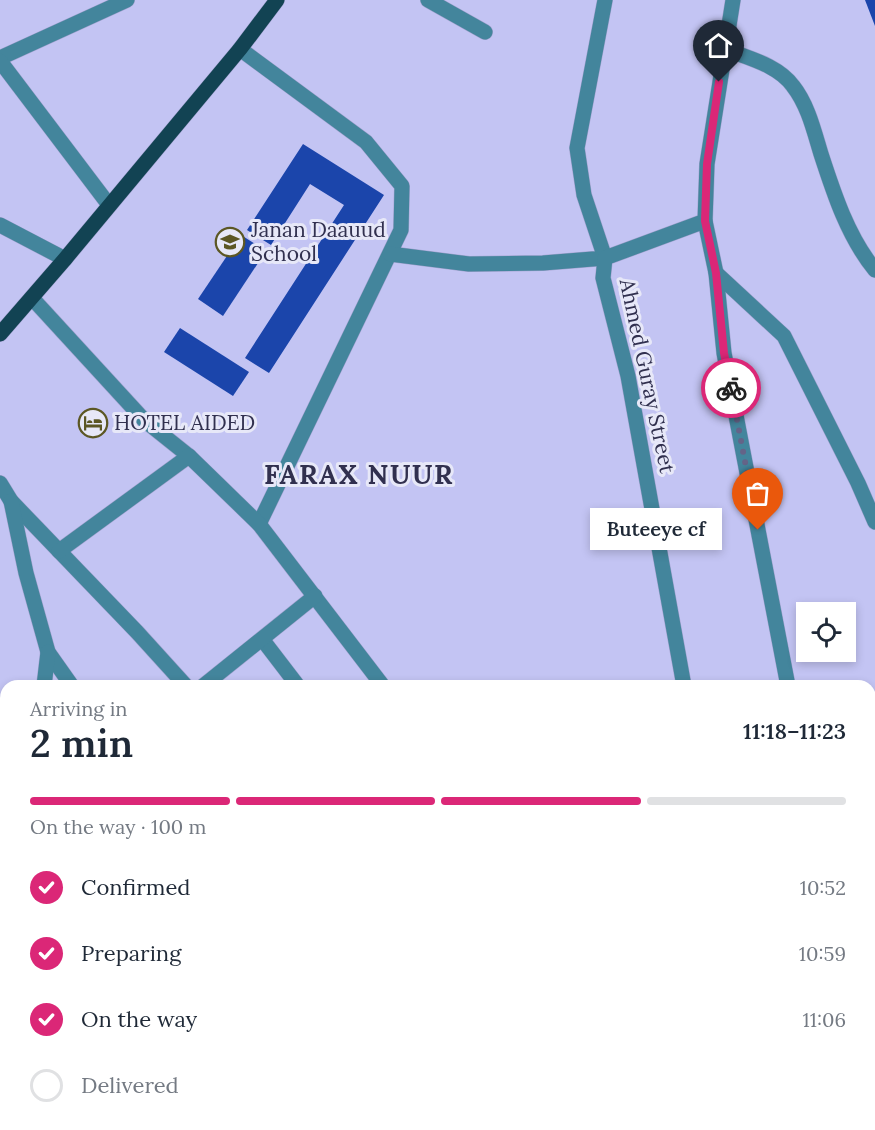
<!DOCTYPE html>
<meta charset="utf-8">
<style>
body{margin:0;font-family:Lora,serif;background:#f2f2f3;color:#1f2937;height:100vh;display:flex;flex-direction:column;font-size:22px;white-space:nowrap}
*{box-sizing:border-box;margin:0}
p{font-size:20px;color:#747a83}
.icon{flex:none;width:33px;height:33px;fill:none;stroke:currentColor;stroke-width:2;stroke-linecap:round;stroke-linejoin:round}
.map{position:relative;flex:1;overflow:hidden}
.drawer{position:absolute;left:0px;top:680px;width:876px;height:452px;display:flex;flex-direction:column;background:#fff;border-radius:18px 18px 0 0;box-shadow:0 3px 9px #0003}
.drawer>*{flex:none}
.fabs{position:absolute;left:796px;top:602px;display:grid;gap:12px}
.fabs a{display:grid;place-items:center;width:60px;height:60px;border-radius:0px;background:#fff;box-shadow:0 3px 9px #0003;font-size:30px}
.pin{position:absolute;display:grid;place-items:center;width:51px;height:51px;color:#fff;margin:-62px -26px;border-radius:50% 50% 50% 0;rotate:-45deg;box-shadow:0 0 6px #0007}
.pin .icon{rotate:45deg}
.courier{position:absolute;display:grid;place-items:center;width:60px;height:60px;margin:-30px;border:4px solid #db2777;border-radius:50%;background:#fff;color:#222;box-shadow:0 2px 8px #0007}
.bubble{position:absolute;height:42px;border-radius:0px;background:#fff;box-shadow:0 3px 9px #0003;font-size:20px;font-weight:600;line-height:42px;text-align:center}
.summary em{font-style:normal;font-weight:600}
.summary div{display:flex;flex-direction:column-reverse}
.summary{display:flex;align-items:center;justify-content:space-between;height:102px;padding:0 30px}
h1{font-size:39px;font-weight:600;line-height:45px}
.bar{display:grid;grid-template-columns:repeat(4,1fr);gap:9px 6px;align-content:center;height:72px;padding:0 30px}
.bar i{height:8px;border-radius:4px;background:#e0e1e3}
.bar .current{background:#db2777}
.bar p{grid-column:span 4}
ol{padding:0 30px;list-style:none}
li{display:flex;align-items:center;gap:18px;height:66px}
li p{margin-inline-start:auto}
li .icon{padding:6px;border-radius:50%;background:#db2777;color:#fff;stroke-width:4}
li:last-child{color:#747a83}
li i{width:33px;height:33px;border:3px solid #e0e1e3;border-radius:50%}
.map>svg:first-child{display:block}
.building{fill:#1b45ab}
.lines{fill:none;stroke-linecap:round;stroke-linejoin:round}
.minor-casing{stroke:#a3a3cf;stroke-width:16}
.major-casing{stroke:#a3a3cf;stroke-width:16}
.minor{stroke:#43859c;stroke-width:15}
.major{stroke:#124353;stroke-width:15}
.done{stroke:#646488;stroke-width:6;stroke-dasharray:0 10.8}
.route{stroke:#db2777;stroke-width:8}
.labels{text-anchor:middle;stroke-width:6;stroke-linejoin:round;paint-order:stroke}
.poi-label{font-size:21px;fill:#31304f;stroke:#e7e8f8;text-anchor:start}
.street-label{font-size:21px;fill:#31304f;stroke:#e7e8f8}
.district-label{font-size:27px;font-weight:bold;letter-spacing:1.5px;fill:#31304f;stroke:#e7e8f8}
</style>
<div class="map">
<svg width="875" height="1130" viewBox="0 0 875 1130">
<rect width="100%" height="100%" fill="#c3c4f3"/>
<g class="building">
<polygon points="865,0 875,0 875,26"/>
<polygon points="303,144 384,195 269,373 245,358 344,205 310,184 271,245 247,230"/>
<polygon points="241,235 266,251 223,316 198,299"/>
<polygon points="180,328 249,372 233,396 164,352"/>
<polygon points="25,1125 108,1125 112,1130 18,1130"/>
</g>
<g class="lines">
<g class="minor-casing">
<g id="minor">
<polyline points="428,0 485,32"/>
<polyline points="240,49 366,142 402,186 401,230 259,524"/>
<path d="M725,49C748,58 778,65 793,86C808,105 814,131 821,154C834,194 848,237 875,270"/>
<polyline points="0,58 127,0"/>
<polyline points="0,61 109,205"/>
<polyline points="705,221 716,273 724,353 788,686"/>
<polyline points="0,225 65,259"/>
<polyline points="390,254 469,264 543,263 605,258 584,195 577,148 605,0"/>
<polyline points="716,273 784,336 858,483 875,522"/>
<polyline points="32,298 144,420 189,456 259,524 383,686"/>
<polyline points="0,483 11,501 137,632 186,686"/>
<polyline points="11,501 26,573 48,652 72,686"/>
<polyline points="59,551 189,456"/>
<polyline points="262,639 298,686"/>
<polyline points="44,686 48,652"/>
<polyline points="203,686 315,596"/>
<polyline points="684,686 628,376 603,278 605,258 705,221 707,164 733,0"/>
<polyline points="870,817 875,817"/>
<polyline points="0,881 6,873"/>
<polyline points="0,895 6,902"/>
<polyline points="870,1104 875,1127"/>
<polyline points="184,1125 187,1130"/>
<polyline points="283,1125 288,1130"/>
<polyline points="516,1125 520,1130"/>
<polyline points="630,1125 634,1130"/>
<polyline points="771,1125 772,1130"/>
<polyline points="416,1130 422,1125"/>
</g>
</g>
<g class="major-casing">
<polyline id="major" points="0,334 65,259 240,49 277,0"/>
</g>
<use href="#minor" class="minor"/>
<use href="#major" class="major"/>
</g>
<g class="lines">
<polyline class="done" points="731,388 758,530"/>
<polyline class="route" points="719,82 707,164 705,221 716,273 724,353 731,388"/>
</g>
<defs>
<g id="school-ring" transform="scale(1.5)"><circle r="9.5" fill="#e7e8f8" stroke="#5c5724" stroke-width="1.5"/><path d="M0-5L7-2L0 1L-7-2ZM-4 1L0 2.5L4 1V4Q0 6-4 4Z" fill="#5c5724"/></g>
<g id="hotel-ring" transform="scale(1.5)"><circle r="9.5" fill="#e7e8f8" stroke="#5c5724" stroke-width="1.5"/><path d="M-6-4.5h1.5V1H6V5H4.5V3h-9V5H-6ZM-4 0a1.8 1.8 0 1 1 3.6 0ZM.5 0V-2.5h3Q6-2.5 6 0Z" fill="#5c5724"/></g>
</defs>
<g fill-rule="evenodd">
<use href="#school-ring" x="230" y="242"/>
<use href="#hotel-ring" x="93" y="423"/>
</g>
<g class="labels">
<g class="poi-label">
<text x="251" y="237">Janan Daauud<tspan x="251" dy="24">School</tspan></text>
<text x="114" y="430">HOTEL AIDED</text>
</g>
<g class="street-label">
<text transform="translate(647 376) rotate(78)" y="7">Ahmed Guray Street</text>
</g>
<g class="district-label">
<text x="359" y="484">FARAX NUUR</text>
</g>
</g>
</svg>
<div class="fabs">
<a><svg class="icon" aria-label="locate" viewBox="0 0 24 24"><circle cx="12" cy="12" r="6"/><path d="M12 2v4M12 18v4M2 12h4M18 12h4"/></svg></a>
</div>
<div class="pin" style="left:758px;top:530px;background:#ea580c"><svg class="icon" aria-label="bag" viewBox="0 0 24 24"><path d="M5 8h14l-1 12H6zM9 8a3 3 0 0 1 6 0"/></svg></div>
<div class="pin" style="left:719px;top:82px;background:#1f2937"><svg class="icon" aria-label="home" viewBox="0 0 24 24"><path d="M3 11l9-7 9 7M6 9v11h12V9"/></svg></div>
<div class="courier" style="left:731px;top:388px"><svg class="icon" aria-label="bike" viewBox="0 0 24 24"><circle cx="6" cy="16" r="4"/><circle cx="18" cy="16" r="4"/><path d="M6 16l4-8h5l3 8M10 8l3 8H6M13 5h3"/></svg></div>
<div class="bubble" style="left:590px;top:508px;width:132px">Buteeye cf</div>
<section class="drawer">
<div class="summary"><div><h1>2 min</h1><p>Arriving in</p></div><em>11:18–11:23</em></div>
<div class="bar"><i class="current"></i><i class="current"></i><i class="current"></i><i></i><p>On the way · 100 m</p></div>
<ol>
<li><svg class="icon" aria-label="check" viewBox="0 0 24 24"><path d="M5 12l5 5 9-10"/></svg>Confirmed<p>10:52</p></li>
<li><svg class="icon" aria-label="check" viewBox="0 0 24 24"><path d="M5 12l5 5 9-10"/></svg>Preparing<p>10:59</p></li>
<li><svg class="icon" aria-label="check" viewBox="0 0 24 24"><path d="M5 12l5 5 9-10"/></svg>On the way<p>11:06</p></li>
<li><i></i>Delivered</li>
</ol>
</section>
</div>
